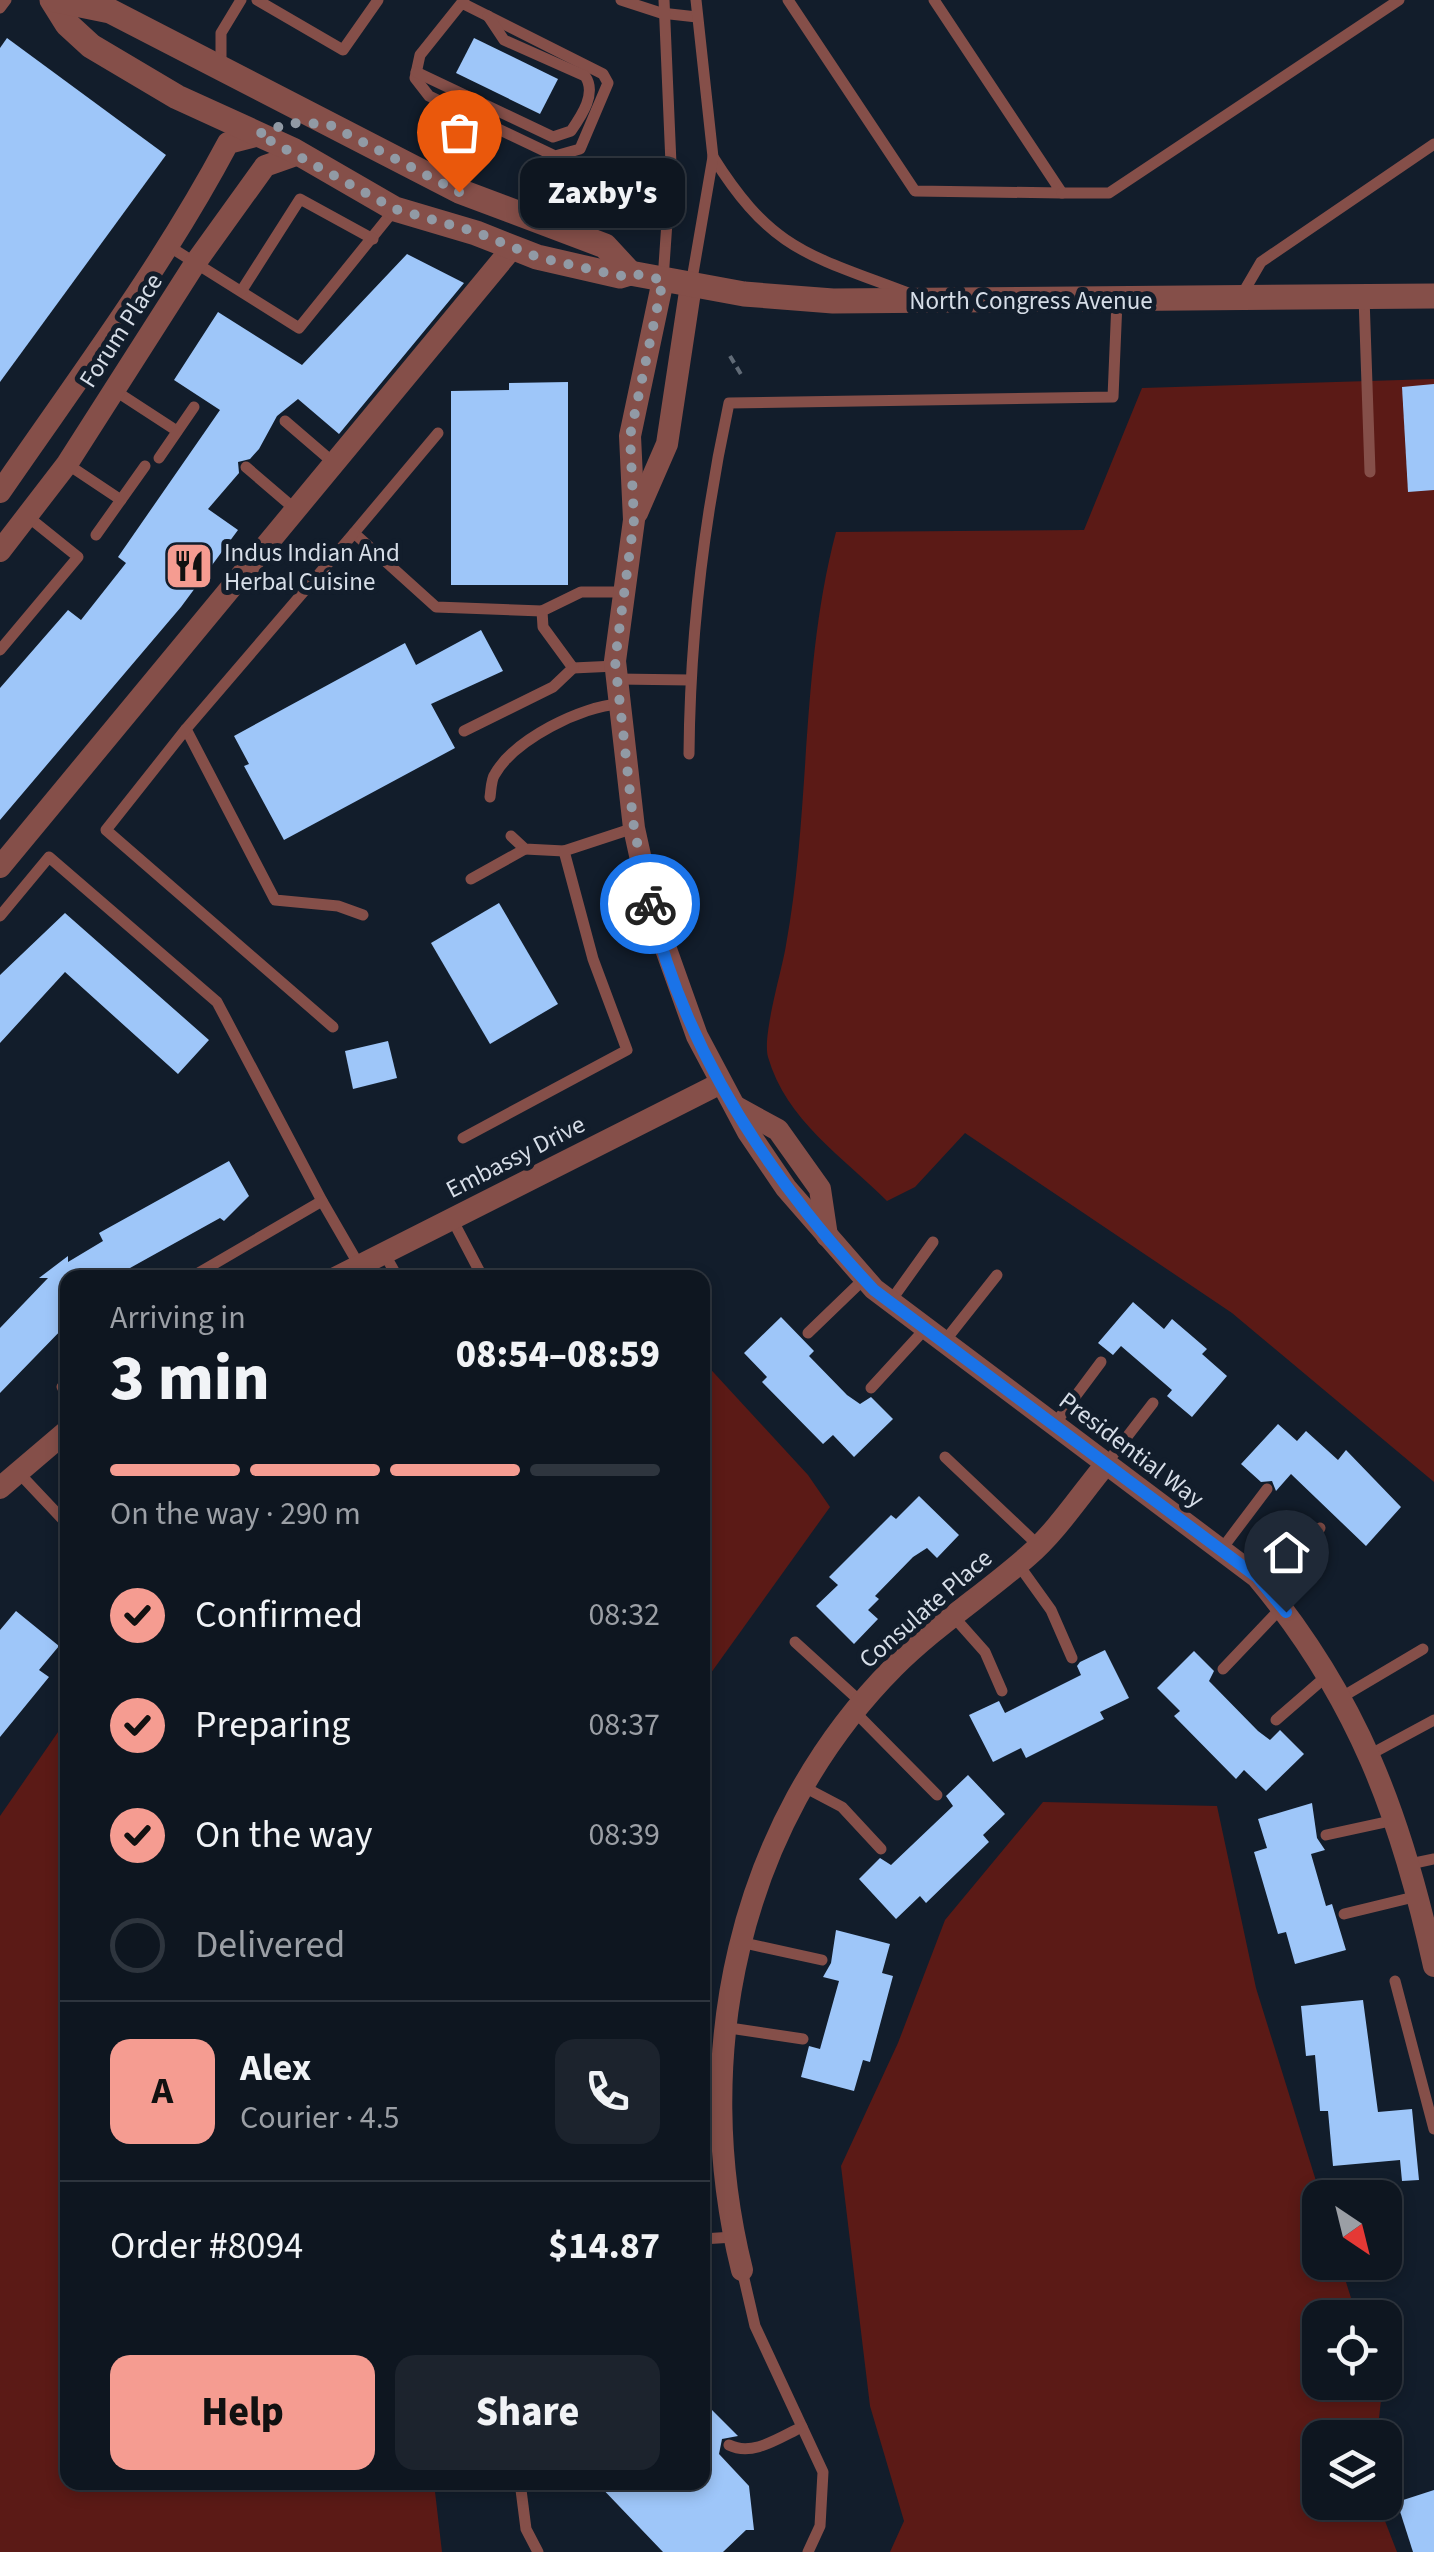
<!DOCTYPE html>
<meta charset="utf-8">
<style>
body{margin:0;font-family:"Source Sans 3",sans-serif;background:#1c232d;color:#f1f3f6;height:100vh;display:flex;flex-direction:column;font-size:38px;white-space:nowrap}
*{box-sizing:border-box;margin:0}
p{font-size:32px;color:#9b9fa5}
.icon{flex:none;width:55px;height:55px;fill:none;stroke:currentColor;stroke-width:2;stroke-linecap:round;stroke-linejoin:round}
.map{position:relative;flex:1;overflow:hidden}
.details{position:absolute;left:60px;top:1270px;width:650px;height:1220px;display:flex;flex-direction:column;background:#0e1620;border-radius:20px;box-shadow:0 5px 15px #0003,0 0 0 2px #2e353e}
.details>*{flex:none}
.needle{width:65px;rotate:145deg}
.buttons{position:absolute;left:1302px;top:2180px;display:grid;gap:20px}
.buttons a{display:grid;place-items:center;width:100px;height:100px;border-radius:20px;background:#0e1620;box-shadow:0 5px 15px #0003,0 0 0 2px #2e353e;font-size:50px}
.pin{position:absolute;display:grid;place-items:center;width:85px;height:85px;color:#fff;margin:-102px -42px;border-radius:50% 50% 50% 0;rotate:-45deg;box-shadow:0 0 10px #0007}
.pin .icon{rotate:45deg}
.courier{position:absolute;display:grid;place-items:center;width:100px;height:100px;margin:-50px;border:8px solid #1a73e8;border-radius:50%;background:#fff;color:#222;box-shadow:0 2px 12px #0007}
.bubble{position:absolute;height:70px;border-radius:20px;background:#0e1620;box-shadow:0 5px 15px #0003,0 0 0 2px #2e353e;font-size:32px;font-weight:800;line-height:70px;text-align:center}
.summary em{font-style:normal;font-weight:800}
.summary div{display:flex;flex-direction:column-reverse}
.summary{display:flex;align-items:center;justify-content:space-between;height:170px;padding:0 50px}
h1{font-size:65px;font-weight:800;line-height:75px}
.bar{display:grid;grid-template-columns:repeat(4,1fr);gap:15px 10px;align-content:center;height:120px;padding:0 50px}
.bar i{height:12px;border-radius:8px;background:#2e353e}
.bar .current{background:#f59c91}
.bar p{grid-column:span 4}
.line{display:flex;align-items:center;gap:25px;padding:0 50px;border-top:2px solid #2e353e}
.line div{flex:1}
.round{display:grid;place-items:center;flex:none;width:105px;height:105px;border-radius:20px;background:#1c232d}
ol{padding:0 50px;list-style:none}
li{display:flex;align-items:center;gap:30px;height:110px}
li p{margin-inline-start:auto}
li .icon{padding:10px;border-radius:50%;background:#f59c91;color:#111;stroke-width:4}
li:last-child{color:#9b9fa5}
li i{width:55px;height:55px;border:5px solid #2e353e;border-radius:50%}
.button{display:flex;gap:20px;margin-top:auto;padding:20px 50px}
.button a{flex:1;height:115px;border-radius:20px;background:#f59c91;color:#111;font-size:40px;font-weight:800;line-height:115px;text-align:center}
.button a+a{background:#1c232d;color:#f1f3f6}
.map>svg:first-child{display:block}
.green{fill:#5b1a16}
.building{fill:#9ec6f9}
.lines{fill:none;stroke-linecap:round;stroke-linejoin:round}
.path{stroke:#616b77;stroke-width:4;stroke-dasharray:8 5;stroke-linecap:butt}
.service{stroke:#854f49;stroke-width:11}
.minor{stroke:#854f49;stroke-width:22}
.tertiary{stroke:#854f49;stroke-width:25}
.done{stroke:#919aa5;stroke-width:10;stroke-dasharray:0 18}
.route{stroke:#1a73e8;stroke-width:12}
.labels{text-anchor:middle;stroke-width:10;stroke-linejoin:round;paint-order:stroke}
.street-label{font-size:25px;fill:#d6dde7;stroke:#121d2b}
.poi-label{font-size:25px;fill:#d6dde7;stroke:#121d2b;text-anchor:start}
</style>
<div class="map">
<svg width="1434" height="2552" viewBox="0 0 1434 2552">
<rect width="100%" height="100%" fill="#121d2b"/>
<g class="green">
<path d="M1434,379V1482L1232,1313L965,1133L915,1187L887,1201C843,1157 786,1120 768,1057C762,1035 782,971 786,945C811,809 800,668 836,532L1084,530L1142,388Z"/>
<polygon points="703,1361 808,1475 830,1507 703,1684"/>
<polygon points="67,1719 68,2482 434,2483 442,2552 0,2552 0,1816"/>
<polygon points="1043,1802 1217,1806 1256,1988 1321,2197 1320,2262 1340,2263 1357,2317 1320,2318 1320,2382 1376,2383 1381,2400 1377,2437 1320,2438 1320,2502 1378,2503 1397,2552 890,2552 904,2521 870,2406 841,2166 898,2043 945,1920"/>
</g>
<g class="building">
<polygon points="7,38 166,155 0,382 0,48"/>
<polygon points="474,38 558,79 540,114 456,73"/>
<polygon points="407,254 464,283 339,434 298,399 277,416 259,449 250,459 238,462 239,473 208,509 238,530 181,607 0,820 0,688 68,610 81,620 126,563 118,557 220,410 174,380 218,312 302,365"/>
<polygon points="568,382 568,585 451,585 451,391 509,390 509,383"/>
<polygon points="1434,384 1434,490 1408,492 1402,387"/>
<polygon points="481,630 503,671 431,704 455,748 284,840 244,766 249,764 234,736 405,643 416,665"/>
<polygon points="499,903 558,1004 490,1044 431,943"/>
<polygon points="65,913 209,1040 178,1074 65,972 0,1043 0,975"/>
<polygon points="388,1041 397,1078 353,1089 345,1051"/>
<polygon points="229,1161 249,1196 224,1221 220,1218 112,1278 68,1278 68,1323 0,1393 0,1328 48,1278 39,1278 68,1256 68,1262 103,1241 99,1233"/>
<polygon points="1133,1302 1164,1329 1172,1319 1207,1349 1202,1354 1227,1376 1192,1417 1167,1396 1172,1390 1121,1346 1113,1355 1098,1343"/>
<polygon points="781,1317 814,1351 809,1356 847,1395 860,1404 871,1397 893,1419 854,1457 833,1435 823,1444 762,1382 767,1377 744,1353"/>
<polygon points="1278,1424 1297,1441 1306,1431 1338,1460 1346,1450 1401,1507 1366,1546 1291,1474 1276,1491 1272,1481 1261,1482 1241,1464"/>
<polygon points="919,1496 959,1535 937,1558 927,1548 913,1557 875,1596 879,1599 868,1610 878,1619 854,1644 816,1606 838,1585 829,1577 891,1515 896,1519"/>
<polygon points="16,1611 59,1646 39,1670 49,1677 0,1737 0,1630"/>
<polygon points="1105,1650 1129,1698 1100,1712 1104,1719 1026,1758 1021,1748 993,1762 969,1715 999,1701 1005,1713 1081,1675 1077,1666 1080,1662"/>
<polygon points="1194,1651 1214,1671 1209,1681 1258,1731 1270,1740 1280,1730 1304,1754 1266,1791 1244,1770 1236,1779 1174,1716 1180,1711 1157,1688"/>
<polygon points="968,1775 1005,1814 983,1835 989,1842 926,1903 920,1896 896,1919 859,1879 880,1858 891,1865 953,1806 946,1796"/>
<polygon points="1312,1803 1317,1838 1325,1850 1311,1854 1326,1906 1332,1904 1346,1950 1295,1964 1286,1932 1278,1934 1254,1852 1267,1848 1258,1819"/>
<polygon points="836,1930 890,1944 882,1973 893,1976 870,2062 863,2060 854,2091 801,2077 809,2046 820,2049 839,1981 823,1977 831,1963"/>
<polygon points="1363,2000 1378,2112 1412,2109 1419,2180 1402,2181 1400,2160 1333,2166 1328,2111 1320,2111 1315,2055 1306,2056 1301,2006"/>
<polygon points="702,2400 738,2436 722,2439 719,2454 749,2486 754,2530 746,2530 723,2552 663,2552 596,2482 702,2482"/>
<polygon points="1434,2490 1434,2552 1413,2552 1397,2502"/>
</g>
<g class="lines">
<polyline class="path" points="730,356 742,376"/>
<g class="service">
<polyline points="257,0 343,50 378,0"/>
<polyline points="621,0 661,13 697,17"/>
<polyline points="788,0 915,191 1062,193 934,0"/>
<polyline points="462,3 603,74 608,83 580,149 555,156 429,96 415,78 420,55 464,0"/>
<polyline points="0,8 6,0"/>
<polyline points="221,65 221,33 241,0"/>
<path d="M416,72L553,137L571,131C582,115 597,93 585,76L504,40L488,16"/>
<path d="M713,157C772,251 809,255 908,293"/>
<polyline points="1062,193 1109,193 1399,0"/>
<polyline points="170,247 299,328 395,209"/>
<polyline points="663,280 671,164 664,0"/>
<polyline points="691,285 713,157 696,0"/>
<polyline points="242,290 300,199 373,239"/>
<polyline points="1364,297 1370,472"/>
<polyline points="1240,298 1261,262 1434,144"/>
<polyline points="114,390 177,431"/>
<polyline points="285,421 335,464"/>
<polyline points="438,433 354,533 436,607 542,611"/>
<polyline points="159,458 194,407"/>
<polyline points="67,464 121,500"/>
<polyline points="246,467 296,510"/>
<polyline points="354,533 186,729 275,900 338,906 363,915"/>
<polyline points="96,535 145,466"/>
<polyline points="0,650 78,557 27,516"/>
<polyline points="616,666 573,668 543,627 542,611 581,592 624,592"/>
<polyline points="617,679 690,680"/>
<polyline points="186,729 106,830 333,1027"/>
<polyline points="464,731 553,687 573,668"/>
<path d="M689,754C690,634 704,519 729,403L1113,397L1117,301"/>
<path d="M490,797C491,791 491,779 495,774C515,739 582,706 619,704"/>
<polyline points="511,836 525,849 564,851"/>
<polyline points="471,879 525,849"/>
<polyline points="0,916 49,857 217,1002 322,1201"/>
<polyline points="463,1138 627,1050 593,959 564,851 634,828"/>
<polyline points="452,1219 483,1278"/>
<polyline points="384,1253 398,1278"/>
<polyline points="190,1278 322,1201 359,1265"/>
<polyline points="890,1302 933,1242"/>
<polyline points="808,1333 864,1279"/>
<polyline points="944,1342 997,1275"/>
<polyline points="68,1382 62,1387 68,1395"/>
<polyline points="871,1388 926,1328"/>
<polyline points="1054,1425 1101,1362"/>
<polyline points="945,1457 1038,1545"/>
<polyline points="1106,1464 1153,1403"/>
<polyline points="18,1472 68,1525"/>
<polyline points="1221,1550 1267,1489"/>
<polyline points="1018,1564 1051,1610 1072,1658"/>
<polyline points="1270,1592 1320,1528"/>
<polyline points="953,1616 985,1652 1002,1691"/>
<polyline points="795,1642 862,1703"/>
<polyline points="1223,1669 1282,1607"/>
<polyline points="1342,1697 1423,1649"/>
<polyline points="855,1712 937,1795"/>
<polyline points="1276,1720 1329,1674"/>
<polyline points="1371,1754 1434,1720"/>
<polyline points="804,1787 842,1807 881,1849"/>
<polyline points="1326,1835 1395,1820"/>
<polyline points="1410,1864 1434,1859"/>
<polyline points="1344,1914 1418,1896"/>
<polyline points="740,1942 822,1960"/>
<polyline points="1395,1981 1434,2129"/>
<polyline points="723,2027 803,2039"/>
<polyline points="702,2239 734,2237"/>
<polyline points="742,2270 755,2326 823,2472 820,2526 808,2552"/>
<path d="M729,2445C753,2457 780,2437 802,2427"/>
<polyline points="520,2482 526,2529 538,2552"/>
</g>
<g class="minor">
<path d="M663,280L630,436L634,520L615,661L634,828L652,910L697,1036L748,1132L786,1188L874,1289L1257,1577C1357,1697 1401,1815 1434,1966"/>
<path d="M0,492C79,377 162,267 228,143L259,135"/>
<polyline points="637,513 667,444 691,285"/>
<polyline points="0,551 67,464 196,262 265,166 299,154"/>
<polyline points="0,867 513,247"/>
<polyline points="736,1107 778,1130 820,1189 827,1236"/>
<polyline points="335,1278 721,1083"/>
<polyline points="0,1488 68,1430"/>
<path d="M742,2270C689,2058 737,1825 894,1667C935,1626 985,1594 1028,1556C1057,1531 1081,1494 1106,1464"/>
</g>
<g class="tertiary">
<polyline points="52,0 67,24 91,46 177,97 293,150 395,209 476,233 537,257 620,276 630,273 744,294 833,301 1434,296"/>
<polyline points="56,0 110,11 459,191 605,246 630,273"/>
</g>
</g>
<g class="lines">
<polyline class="done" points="459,192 328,124 290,123 258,134 395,209 476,232 537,257 620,276 630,273 663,280 630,436 634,520 615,661 634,828 650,904"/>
<path class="route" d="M650,904C685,1051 771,1181 874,1290L1257,1577L1286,1612"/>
</g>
<defs>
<g id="restaurant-square" transform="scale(2.5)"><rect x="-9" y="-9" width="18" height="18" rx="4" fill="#f59c91" stroke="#121d2b"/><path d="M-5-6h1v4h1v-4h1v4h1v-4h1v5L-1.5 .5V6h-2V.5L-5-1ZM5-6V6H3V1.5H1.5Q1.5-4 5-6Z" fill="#111"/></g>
</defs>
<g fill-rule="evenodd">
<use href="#restaurant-square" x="189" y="566"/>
</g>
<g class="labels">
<g class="street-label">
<text x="1031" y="309">North Congress Avenue</text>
<text transform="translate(120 330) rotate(-57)" y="9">Forum Place</text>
<text transform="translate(515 1156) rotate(-27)" y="9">Embassy Drive</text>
<text transform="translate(1132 1449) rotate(37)" y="9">Presidential Way</text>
<text transform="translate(925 1608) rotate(-41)" y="9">Consulate Place</text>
</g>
<g class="poi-label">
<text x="224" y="561">Indus Indian And<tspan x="224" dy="29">Herbal Cuisine</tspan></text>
</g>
</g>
</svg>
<div class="buttons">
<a><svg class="needle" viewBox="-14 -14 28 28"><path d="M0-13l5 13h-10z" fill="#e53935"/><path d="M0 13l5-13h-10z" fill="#9b9fa5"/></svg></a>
<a><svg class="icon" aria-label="locate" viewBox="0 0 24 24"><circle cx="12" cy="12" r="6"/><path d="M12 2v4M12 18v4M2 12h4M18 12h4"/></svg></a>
<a><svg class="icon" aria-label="layers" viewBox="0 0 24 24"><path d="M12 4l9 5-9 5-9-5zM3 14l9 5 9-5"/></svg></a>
</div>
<div class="pin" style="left:459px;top:192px;background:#ea580c"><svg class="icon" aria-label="bag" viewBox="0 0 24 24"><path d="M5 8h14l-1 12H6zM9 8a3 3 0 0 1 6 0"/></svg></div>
<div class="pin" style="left:1286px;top:1612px;background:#1f2937"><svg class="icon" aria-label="home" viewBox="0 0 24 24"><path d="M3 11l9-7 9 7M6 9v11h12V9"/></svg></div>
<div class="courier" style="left:650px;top:904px"><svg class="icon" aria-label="bike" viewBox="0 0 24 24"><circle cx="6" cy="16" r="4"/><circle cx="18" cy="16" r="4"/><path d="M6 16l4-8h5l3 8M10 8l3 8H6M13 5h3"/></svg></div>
<div class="bubble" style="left:520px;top:158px;width:165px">Zaxby's</div>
<section class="details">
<div class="summary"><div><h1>3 min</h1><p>Arriving in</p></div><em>08:54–08:59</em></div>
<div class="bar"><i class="current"></i><i class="current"></i><i class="current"></i><i></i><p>On the way · 290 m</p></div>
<ol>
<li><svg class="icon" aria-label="check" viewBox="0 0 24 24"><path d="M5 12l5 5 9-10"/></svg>Confirmed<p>08:32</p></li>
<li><svg class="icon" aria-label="check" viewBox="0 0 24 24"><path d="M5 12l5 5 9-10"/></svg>Preparing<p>08:37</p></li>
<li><svg class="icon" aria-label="check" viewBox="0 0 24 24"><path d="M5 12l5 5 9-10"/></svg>On the way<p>08:39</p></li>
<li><i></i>Delivered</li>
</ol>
<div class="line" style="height:180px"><b class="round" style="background:#f59c91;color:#111">A</b><div><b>Alex</b><p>Courier · 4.5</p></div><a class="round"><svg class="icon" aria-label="phone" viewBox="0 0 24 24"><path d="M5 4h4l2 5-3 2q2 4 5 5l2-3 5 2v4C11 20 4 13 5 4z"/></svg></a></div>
<div class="line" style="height:130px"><div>Order #8094</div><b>$14.87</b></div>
<div class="button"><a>Help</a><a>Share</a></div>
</section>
</div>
